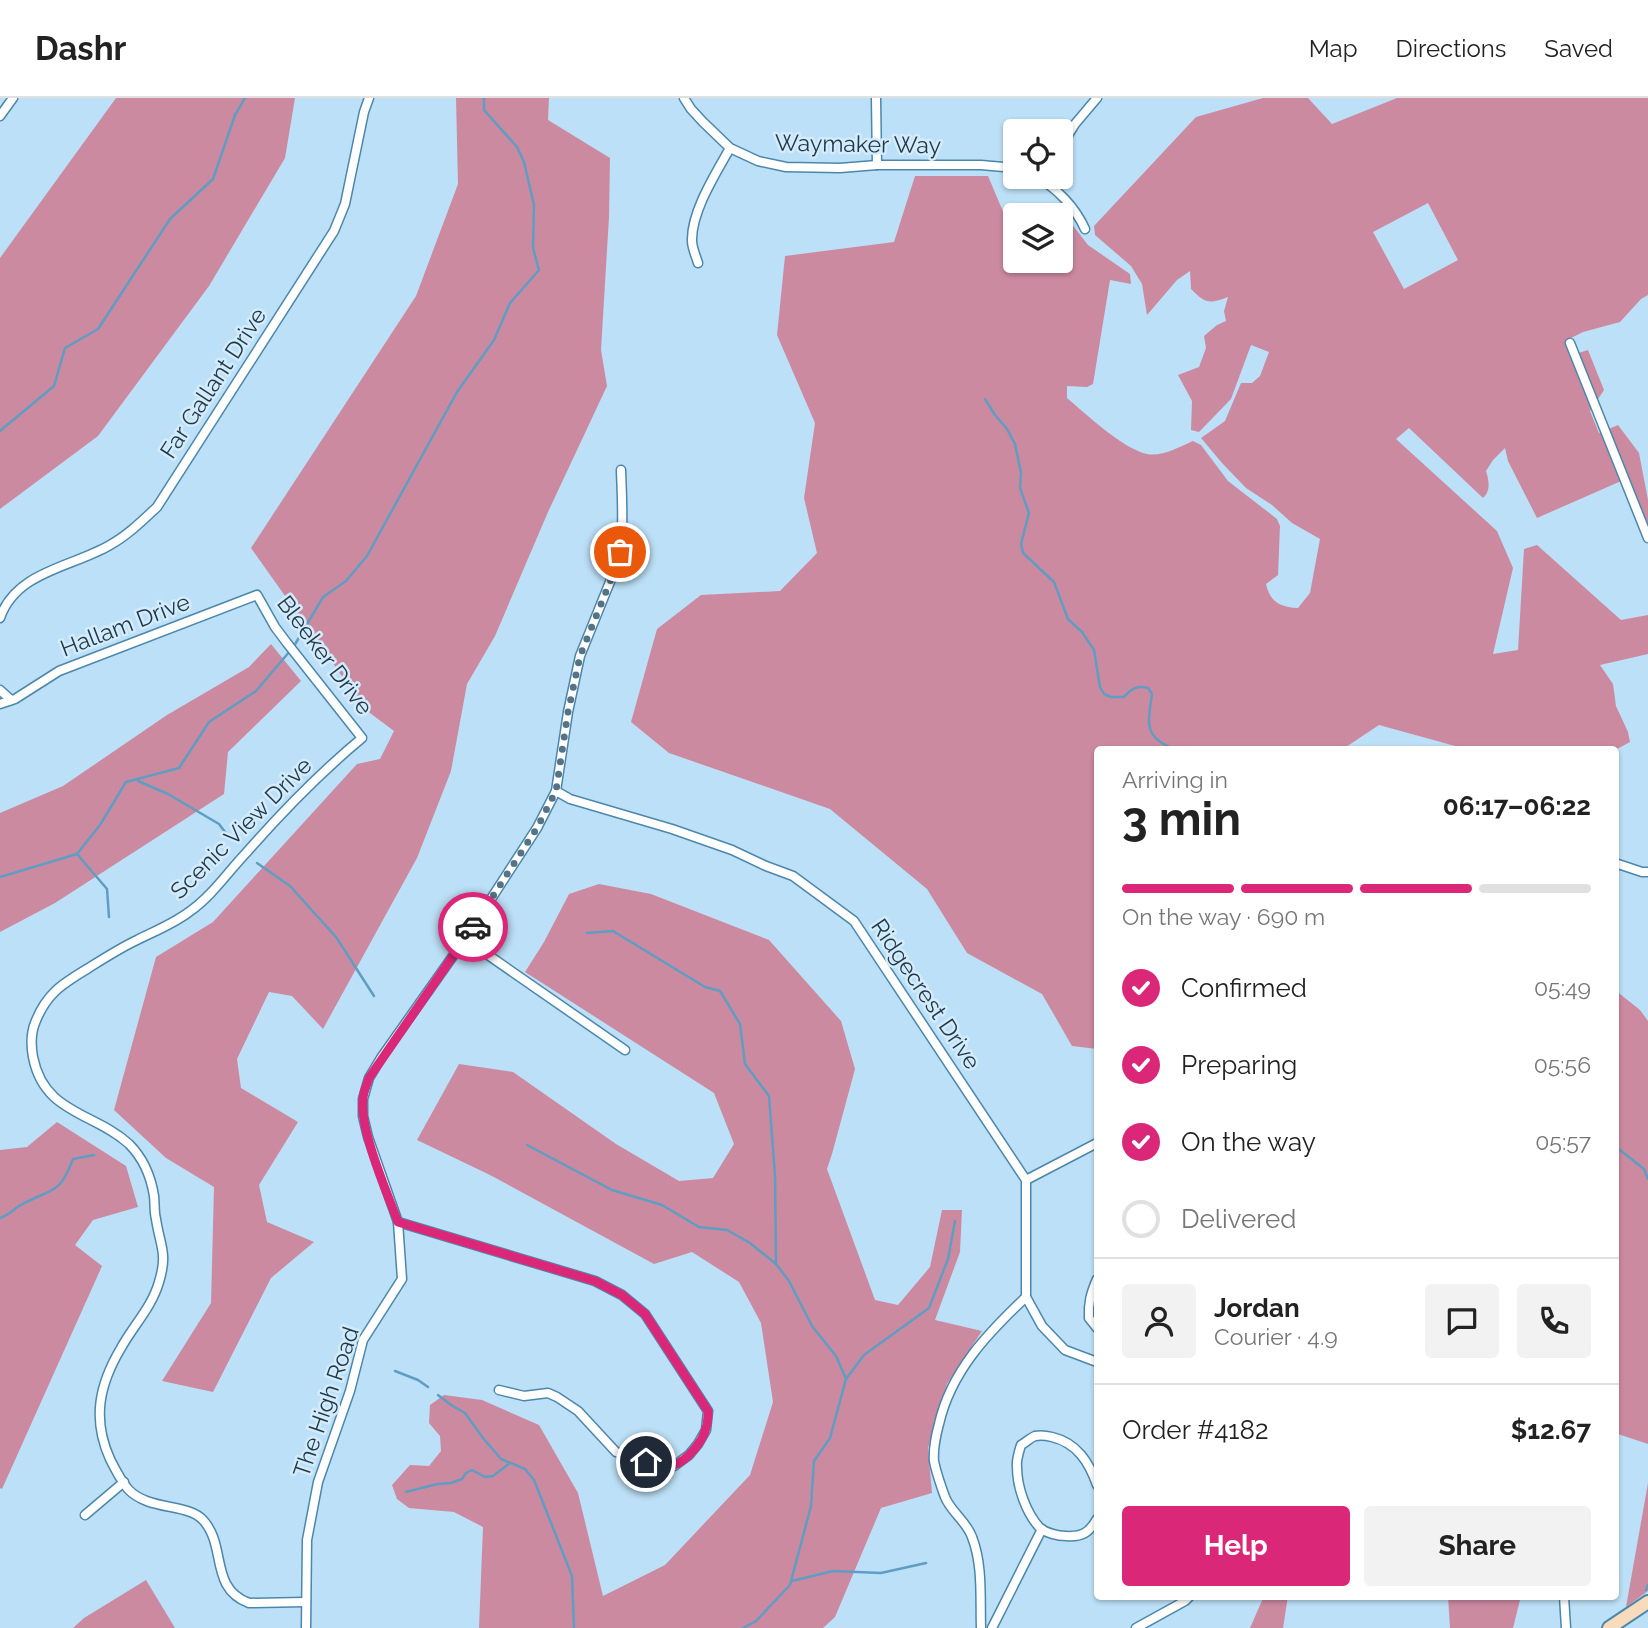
<!DOCTYPE html>
<meta charset="utf-8">
<style>
body{margin:0;font-family:Raleway,sans-serif;background:#f2f2f2;color:#222;height:100vh;display:flex;flex-direction:column;font-size:26px;white-space:nowrap}
*{box-sizing:border-box;margin:0}
p{font-size:23px;color:#767676}
.icon{flex:none;width:38px;height:38px;fill:none;stroke:currentColor;stroke-width:2;stroke-linecap:round;stroke-linejoin:round}
.map{position:relative;flex:1;overflow:hidden}
.panel{position:absolute;left:1094px;top:648px;width:525px;height:854px;display:flex;flex-direction:column;background:#fff;border-radius:7px;box-shadow:0 2px 5px #0004}
.panel>*{flex:none}
.tools{position:absolute;left:1003px;top:21px;display:grid;gap:14px}
.tools a{display:grid;place-items:center;width:70px;height:70px;border-radius:7px;background:#fff;box-shadow:0 2px 5px #0004;font-size:35px}
.pin{position:absolute;display:grid;place-items:center;width:60px;height:60px;color:#fff;margin:-30px;border:4px solid #fff;border-radius:50%;box-shadow:0 2px 7px #0007}
.courier{position:absolute;display:grid;place-items:center;width:70px;height:70px;margin:-35px;border:5px solid #db2777;border-radius:50%;background:#fff;color:#222;box-shadow:0 2px 9px #0007}
.head em{font-style:normal;font-weight:700}
.head div{display:flex;flex-direction:column-reverse}
.head{display:flex;align-items:center;justify-content:space-between;height:119px;padding:0 28px}
h1{font-size:46px;font-weight:700;line-height:52px}
.bar{display:grid;grid-template-columns:repeat(4,1fr);gap:10px 7px;align-content:center;height:84px;padding:0 28px}
.bar i{height:9px;border-radius:5px;background:#e0e0e0}
.bar .current{background:#db2777}
.bar p{grid-column:span 4}
.line{display:flex;align-items:center;gap:18px;padding:0 28px;border-top:2px solid #e0e0e0}
.line div{flex:1}
.round{display:grid;place-items:center;flex:none;width:74px;height:74px;border-radius:7px;background:#f2f2f2}
ol{padding:0 28px;list-style:none}
li{display:flex;align-items:center;gap:21px;height:77px}
li p{margin-inline-start:auto}
li .icon{padding:7px;border-radius:50%;background:#db2777;color:#fff;stroke-width:4}
li:last-child{color:#767676}
li i{width:38px;height:38px;border:4px solid #e0e0e0;border-radius:50%}
.action{display:flex;gap:14px;margin-top:auto;padding:14px 28px}
.action a{flex:1;height:80px;border-radius:7px;background:#db2777;color:#fff;font-size:28px;font-weight:700;line-height:80px;text-align:center}
.action a+a{background:#f2f2f2;color:#222}
header{display:flex;align-items:center;gap:42px;box-sizing:border-box;height:98px;padding:0 35px;background:#fff;border-bottom:2px solid #e0e0e0}
header strong{font-size:33px}
nav{display:flex;gap:38px;margin-inline-start:auto;font-size:24px}
.map>svg:first-child{display:block}
.forest{fill:#cc8aa1;fill-rule:evenodd}
.lines{fill:none;stroke-linecap:round;stroke-linejoin:round}
.stream{stroke:#5f9dc3;stroke-width:2.5}
.street-casing{stroke:#4b87ab;stroke-width:11}
.secondary-casing{stroke:#4b87ab;stroke-width:16}
.street{stroke:#fff;stroke-width:8}
.secondary{stroke:#f8dabd;stroke-width:12}
.done{stroke:#567385;stroke-width:7;stroke-dasharray:0 12.6}
.route{stroke:#db2777;stroke-width:9}
.labels{text-anchor:middle;stroke-width:5;stroke-linejoin:round;paint-order:stroke}
.street-label{font-size:23px;fill:#1f3847;stroke:#d3ebfb}
</style>
<header>
<strong>Dashr</strong>
<nav><a>Map</a><a>Directions</a><a>Saved</a></nav>
</header>
<div class="map">
<svg width="1648" height="1530" viewBox="0 0 1648 1530">
<rect width="100%" height="100%" fill="#bce0f7"/>
<g class="forest">
<polygon points="116,0 295,0 285,60 209,188 98,338 0,411 0,160"/>
<polygon points="456,0 549,0 548,22 610,60 609,119 601,252 607,288 548,414 495,538 467,586 451,673 417,760 323,931 292,898 269,894 237,961 241,990 298,1024 259,1087 267,1124 314,1144 271,1180 213,1294 162,1283 211,1205 214,1089 166,1060 114,1012 156,859 213,824 357,666 380,661 394,633 366,612 251,450 416,198 458,86"/>
<path d="M1263,0H1308L1332,26L1397,0H1648V197L1641,201L1620,224L1583,234L1567,242L1569,258L1588,252L1604,292L1590,313L1599,335L1618,327L1639,355L1648,402V426L1628,380L1537,420L1508,363L1505,350L1493,362L1486,373C1489,382 1491,393 1483,400L1409,330L1396,341L1497,433L1513,470L1493,556L1518,552L1524,451L1537,447L1621,522L1648,517V556L1600,567L1613,586L1616,608L1628,634L1630,644L1615,652L1466,651L1379,627L1343,651H1097V951L1072,948L1042,896L967,855L927,791L830,711L669,655L631,624L657,531L701,497L780,493L817,455L804,400L815,325L777,237L785,158L894,144L915,78H988L1015,142V163H1060L1061,128L1071,125L1088,147L1130,176L1131,186L1110,182L1093,286L1087,289L1067,288V300C1086,316 1123,351 1147,356C1161,359 1180,349 1193,343L1201,347L1228,383L1277,421L1280,428L1278,477L1266,486C1270,504 1280,509 1298,510L1310,495L1320,441L1292,425L1272,407L1246,390L1222,365L1201,340L1225,323L1241,285H1252L1260,278L1269,254L1251,247L1231,301L1199,334L1191,332L1192,303L1178,277L1199,269L1206,250L1204,238L1217,227L1226,223L1224,213L1228,199C1209,206 1206,206 1191,191L1190,173L1177,182L1147,217L1142,186L1131,168L1095,137L1094,128L1196,19ZM1428,105L1458,162L1404,191L1373,134Z"/>
<polygon points="271,546 301,583 228,654 224,696 55,805 0,834 0,715 63,688 167,617 249,569"/>
<polygon points="599,786 651,796 769,842 841,923 855,971 832,1056 827,1071 875,1202 898,1207 930,1169 942,1112 962,1112 960,1154 935,1222 982,1233 947,1286 928,1350 932,1395 881,1410 835,1519 823,1530 479,1530 483,1429 454,1414 409,1410 397,1401 392,1387 410,1367 429,1368 441,1353 440,1338 429,1325 430,1307 444,1297 482,1302 539,1327 578,1395 603,1498 665,1467 750,1377 773,1304 761,1225 739,1184 692,1154 654,1166 490,1077 417,1042 459,966 513,974 616,1046 679,1083 713,1080 734,1046 714,995 525,874 544,844 569,796"/>
<polygon points="1615,892 1640,912 1648,923 1648,1346 1615,1335"/>
<polygon points="57,1024 126,1068 138,1109 93,1122 75,1147 102,1168 2,1391 0,1390 0,1052 27,1049"/>
<polygon points="1648,1385 1648,1493 1626,1509"/>
<polygon points="146,1482 175,1530 73,1530 84,1520"/>
<polygon points="1264,1498 1288,1498 1283,1530 1250,1530"/>
<polygon points="1448,1498 1521,1498 1513,1530 1450,1530"/>
</g>
<g class="lines">
<g class="stream">
<path d="M985,301L995,317L1007,331L1015,346L1021,375L1020,390L1029,415L1021,446L1023,455L1054,484L1068,521L1082,534L1094,552L1100,589L1104,596L1111,599H1124C1131,591 1137,587 1148,590L1152,596C1148,625 1143,639 1174,651"/>
<polyline points="0,333 54,288 65,250 98,231 170,121 213,81 235,17 245,0"/>
<polyline points="294,548 323,499 346,483 367,458 457,294 494,242 510,205 539,172 533,150 534,107 524,64 517,49 484,12 484,0"/>
<polyline points="138,683 168,696 219,726 228,738 235,743"/>
<polyline points="77,756 107,791 109,819"/>
<polyline points="257,765 290,788 336,839 374,898"/>
<polyline points="0,779 77,756 100,727 126,684 179,670 209,624 256,593 290,553"/>
<polyline points="587,835 613,833 705,889 720,893 740,926 745,966 769,998 775,1078 776,1166 789,1183 812,1228 836,1258 846,1281"/>
<polyline points="527,1047 612,1092 662,1107 699,1129 727,1132 750,1145 776,1166"/>
<polyline points="1615,1048 1644,1071 1648,1081"/>
<path d="M0,1120C7,1118 13,1112 19,1108C50,1090 59,1099 73,1061L94,1057"/>
<polyline points="395,1273 418,1282 428,1289"/>
<polyline points="438,1297 451,1307 465,1315 483,1340 501,1361 525,1371 534,1382 572,1478 574,1530"/>
<polyline points="406,1394 437,1386 451,1385 462,1381 466,1375 472,1372 485,1379 493,1378 510,1365"/>
<polyline points="792,1483 833,1473 881,1475 926,1465"/>
<polyline points="1646,1492 1648,1487"/>
<polyline points="743,1530 756,1523 790,1487 811,1408 814,1363 830,1340 846,1281 864,1257 929,1210 948,1161 955,1123"/>
</g>
<g class="street-casing">
<g id="street">
<polyline points="684,0 691,11 703,24 730,50 758,63 786,69 840,70 877,67 981,67 1015,70"/>
<polyline points="876,0 877,67"/>
<polyline points="0,18 13,0"/>
<polyline points="1060,50 1075,26 1097,0"/>
<path d="M1036,79C1057,90 1075,109 1085,131"/>
<path d="M698,165C696,158 692,150 692,143C691,114 716,75 730,50"/>
<polyline points="1570,245 1648,440"/>
<path d="M0,520C16,473 73,469 110,447C128,437 142,423 157,409L334,133L345,106L364,14L369,0"/>
<polyline points="0,592 11,602"/>
<path d="M0,606L15,601L59,573L257,497L275,529L287,545L362,640C321,674 282,714 246,755C227,775 212,798 189,814C173,826 155,833 137,842C120,850 103,861 87,871C62,886 46,896 35,925C31,935 31,948 33,959C44,1016 94,1014 129,1046C143,1060 151,1079 154,1098C155,1106 154,1114 156,1121C160,1148 168,1155 159,1184C152,1209 133,1228 121,1250C99,1287 92,1321 110,1361C115,1371 121,1383 128,1391C148,1413 188,1405 203,1422C227,1448 209,1490 249,1505L305,1504"/>
<polyline points="556,693 570,701 672,731 732,752 766,768 793,778 854,823 1026,1082 1026,1199 1042,1228 1065,1252 1097,1264"/>
<polyline points="1615,765 1642,774 1648,774"/>
<polyline points="465,841 625,952"/>
<polyline points="1026,1082 1097,1045"/>
<polyline points="398,1124 595,1183 622,1197 645,1216 708,1313 706,1332 698,1346 689,1357 674,1368 660,1368 616,1354 578,1313 557,1299 548,1295 524,1298 499,1292"/>
<path d="M1097,1181C1091,1195 1088,1205 1089,1220L1097,1230"/>
<path d="M1097,1387C1089,1364 1077,1345 1052,1339C1048,1338 1040,1337 1035,1338C1030,1340 1025,1345 1021,1347C1019,1354 1016,1362 1017,1369C1017,1389 1026,1415 1040,1430C1046,1435 1058,1438 1066,1438C1082,1439 1089,1435 1097,1421"/>
<polyline points="85,1417 124,1384"/>
<polyline points="1564,1498 1566,1530"/>
<path d="M306,1530L307,1442L318,1384L350,1293L363,1242L402,1181L398,1124L368,1039L363,1018V1001L369,980L381,960L465,841L537,730L556,693L568,614L580,558L616,469C625,438 622,405 621,372"/>
<path d="M981,1530C980,1500 983,1467 972,1439C967,1424 951,1414 945,1399C941,1388 936,1374 934,1363C933,1351 936,1337 939,1326C951,1273 988,1235 1026,1199"/>
<polyline points="992,1530 1042,1431"/>
<polyline points="1136,1530 1185,1503 1190,1498"/>
</g>
</g>
<g class="secondary-casing">
<polyline id="secondary" points="1609,1530 1648,1504"/>
</g>
<use href="#street" class="street"/>
<use href="#secondary" class="secondary"/>
</g>
<g class="lines">
<polyline class="done" points="473,829 537,730 556,693 568,614 580,558 616,469 620,454"/>
<path class="route" d="M473,829L369,980C367,987 363,994 363,1001C359,1030 387,1095 398,1124L595,1183L622,1197L645,1216L708,1313C708,1319 708,1325 706,1330C703,1343 687,1363 674,1367C666,1370 654,1366 646,1364"/>
</g>
<g class="labels">
<g class="street-label">
<text transform="translate(858 46) rotate(1)" y="8">Waymaker Way</text>
<text transform="translate(213 285) rotate(-57)" y="8">Far Gallant Drive</text>
<text transform="translate(125 527) rotate(-21)" y="8">Hallam Drive</text>
<text transform="translate(325 557) rotate(53)" y="8">Bleeker Drive</text>
<text transform="translate(241 730) rotate(-45)" y="8">Scenic View Drive</text>
<text transform="translate(926 896) rotate(56)" y="8">Ridgecrest Drive</text>
<text transform="translate(326 1304) rotate(-71)" y="8">The High Road</text>
</g>
</g>
</svg>
<div class="tools">
<a><svg class="icon" aria-label="locate" viewBox="0 0 24 24"><circle cx="12" cy="12" r="6"/><path d="M12 2v4M12 18v4M2 12h4M18 12h4"/></svg></a>
<a><svg class="icon" aria-label="layers" viewBox="0 0 24 24"><path d="M12 4l9 5-9 5-9-5zM3 14l9 5 9-5"/></svg></a>
</div>
<div class="pin" style="left:620px;top:454px;background:#ea580c"><svg class="icon" aria-label="bag" viewBox="0 0 24 24"><path d="M5 8h14l-1 12H6zM9 8a3 3 0 0 1 6 0"/></svg></div>
<div class="pin" style="left:646px;top:1364px;background:#1f2937"><svg class="icon" aria-label="home" viewBox="0 0 24 24"><path d="M3 11l9-7 9 7M6 9v11h12V9"/></svg></div>
<div class="courier" style="left:473px;top:829px"><svg class="icon" aria-label="car" viewBox="0 0 24 24"><path d="M5 17H2v-5l4-1 3-4h7l3 4 3 1v5h-3M9 17h6M6 11h13"/><circle cx="7" cy="17" r="2"/><circle cx="17" cy="17" r="2"/></svg></div>
<section class="panel">
<div class="head"><div><h1>3 min</h1><p>Arriving in</p></div><em>06:17–06:22</em></div>
<div class="bar"><i class="current"></i><i class="current"></i><i class="current"></i><i></i><p>On the way · 690 m</p></div>
<ol>
<li><svg class="icon" aria-label="check" viewBox="0 0 24 24"><path d="M5 12l5 5 9-10"/></svg>Confirmed<p>05:49</p></li>
<li><svg class="icon" aria-label="check" viewBox="0 0 24 24"><path d="M5 12l5 5 9-10"/></svg>Preparing<p>05:56</p></li>
<li><svg class="icon" aria-label="check" viewBox="0 0 24 24"><path d="M5 12l5 5 9-10"/></svg>On the way<p>05:57</p></li>
<li><i></i>Delivered</li>
</ol>
<div class="line" style="height:126px"><a class="round"><svg class="icon" aria-label="person" viewBox="0 0 24 24"><circle cx="12" cy="8" r="4"/><path d="M4 21q1-7 8-7t8 7"/></svg></a><div><b>Jordan</b><p>Courier · 4.9</p></div><a class="round"><svg class="icon" aria-label="chat" viewBox="0 0 24 24"><path d="M4 5h16v11H9l-5 4z"/></svg></a><a class="round"><svg class="icon" aria-label="phone" viewBox="0 0 24 24"><path d="M5 4h4l2 5-3 2q2 4 5 5l2-3 5 2v4C11 20 4 13 5 4z"/></svg></a></div>
<div class="line" style="height:91px"><div>Order #4182</div><b>$12.67</b></div>
<div class="action"><a>Help</a><a>Share</a></div>
</section>
</div>
